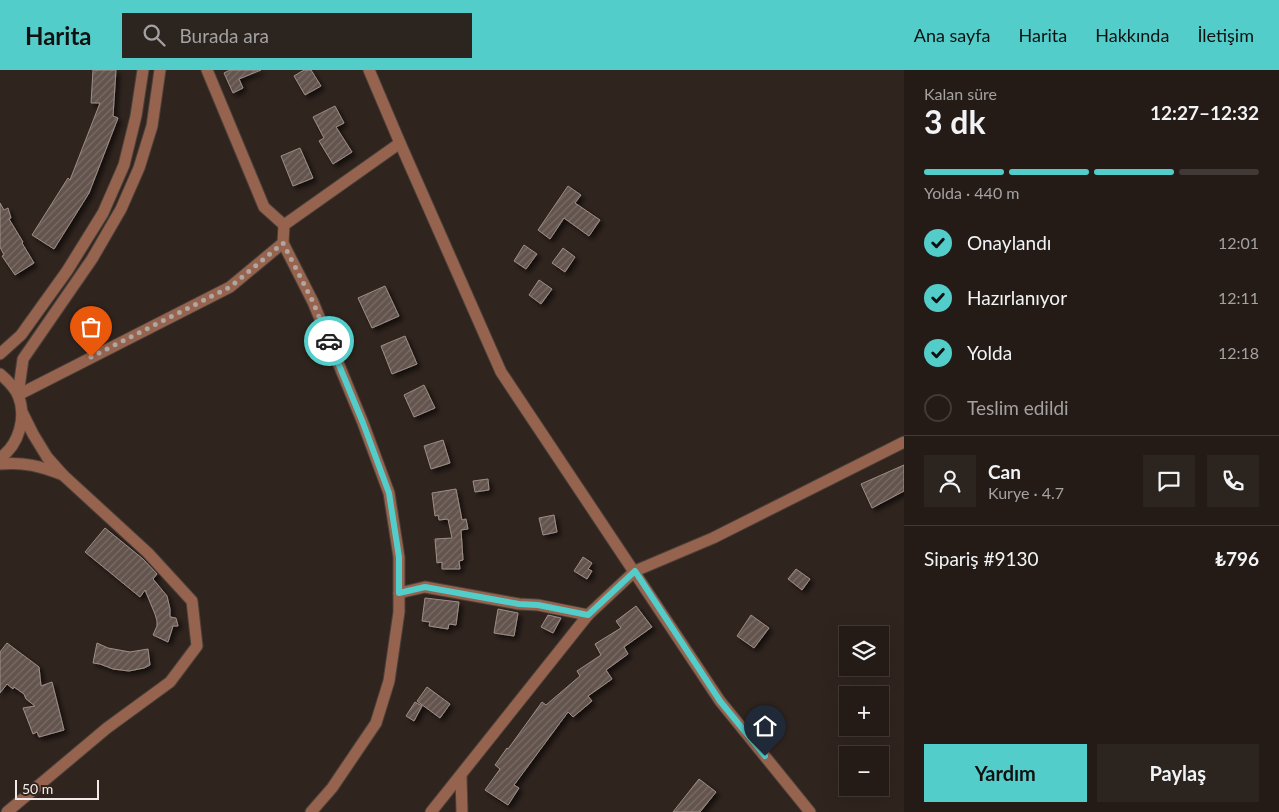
<!DOCTYPE html>
<html lang="tr">
<meta charset="utf-8">
<style>
body{margin:0;font-family:Lato,sans-serif;background:#2c241f;color:#f1f3f6;height:100vh;display:flex;flex-direction:column;font-size:19px;white-space:nowrap}
*{box-sizing:border-box;margin:0}
p{font-size:16px;color:#a3a1a1}
.icon{flex:none;width:28px;height:28px;fill:none;stroke:currentColor;stroke-width:2;stroke-linecap:round;stroke-linejoin:round}
.map{position:relative;flex:1;overflow:hidden}
.drawer{display:flex;flex-direction:column;background:#241b16;width:375px}
.drawer>*{flex:none}
.tools{position:absolute;left:839px;top:556px;display:grid;gap:10px}
.tools a{display:grid;place-items:center;width:50px;height:50px;border-radius:0px;background:#241b16;box-shadow:0 5px 20px #0002,0 0 0 1px #413935;font-size:25px}
.scale{position:absolute;left:15px;bottom:12px;width:84px;box-sizing:border-box;padding-left:5px;border:2px solid #f4ebe8;border-top:0;font-size:14px;line-height:18px;white-space:nowrap;color:#f4ebe8;-webkit-text-stroke:4px #30241e;paint-order:stroke}
.pin{position:absolute;display:grid;place-items:center;width:42px;height:42px;color:#fff;margin:-51px -21px;border-radius:50% 50% 50% 0;rotate:-45deg;box-shadow:0 0 5px #0007}
.pin .icon{rotate:45deg}
.courier{position:absolute;display:grid;place-items:center;width:50px;height:50px;margin:-25px;border:4px solid #53cdca;border-radius:50%;background:#fff;color:#222;box-shadow:0 1px 6px #0007}
.headline em{font-style:normal;font-weight:700}
.headline div{display:flex;flex-direction:column-reverse}
.headline{display:flex;align-items:center;justify-content:space-between;height:85px;padding:0 20px}
h1{font-size:32px;font-weight:700;line-height:38px}
.bar{display:grid;grid-template-columns:repeat(4,1fr);gap:8px 5px;align-content:center;height:60px;padding:0 20px}
.bar i{height:6px;border-radius:4px;background:#413935}
.bar .active{background:#53cdca}
.bar p{grid-column:span 4}
.line{display:flex;align-items:center;gap:12px;padding:0 20px;border-top:1px solid #413935}
.line div{flex:1}
.round{display:grid;place-items:center;flex:none;width:52px;height:52px;border-radius:0px;background:#2c241f}
ol{padding:0 20px;list-style:none}
li{display:flex;align-items:center;gap:15px;height:55px}
li p{margin-inline-start:auto}
li .icon{padding:5px;border-radius:50%;background:#53cdca;color:#111;stroke-width:4}
li:last-child{color:#a3a1a1}
li i{width:28px;height:28px;border:2px solid #413935;border-radius:50%}
.button{display:flex;gap:10px;margin-top:auto;padding:10px 20px}
.button a{flex:1;height:58px;border-radius:0px;background:#53cdca;color:#111;font-size:20px;font-weight:700;line-height:58px;text-align:center}
.button a+a{background:#2c241f;color:#f1f3f6}
header{display:flex;align-items:center;gap:30px;box-sizing:border-box;height:70px;padding:0 25px;background:#53cdca;color:#111}
header strong{font-size:24px}
nav{display:flex;gap:28px;margin-inline-start:auto;font-size:18px}
.search{width:350px;height:45px;background:#2c241f;display:flex;align-items:center;gap:12px;box-sizing:border-box;padding:0 18px;border-radius:0px;color:#a3a1a1;font-size:19px}
main{display:flex;flex:1;min-height:0}
.map>svg:first-child{display:block}
.building{fill:url(#building-hatch);stroke:#9e8e87;filter:url(#shadow)}
.lines{fill:none;stroke-linecap:round;stroke-linejoin:round}
.minor-casing{stroke:#4b403a;stroke-width:13}
.minor{stroke:#95634e;stroke-width:11}
.done{stroke:#afa5a1;stroke-width:5;stroke-dasharray:0 9}
.route{stroke:#53cdca;stroke-width:6}
</style>
<header>
<strong>Harita</strong>
<div class="search"><svg class="icon" aria-label="search" viewBox="0 0 24 24"><circle cx="10" cy="10" r="6"/><path d="M15 15l6 6"/></svg>Burada ara</div>
<nav><a>Ana sayfa</a><a>Harita</a><a>Hakkında</a><a>İletişim</a></nav>
</header>
<main>
<div class="map">
<svg width="904" height="742" viewBox="0 0 904 742">
<defs>
<pattern id="building-hatch" width="6" height="6" patternUnits="userSpaceOnUse" patternTransform="scale(1.25)"><rect width="6" height="6" fill="#63544e"/><path d="M-1 1l2-2M0 6l6-6M5 7l2-2" fill="none" stroke="#7a6d68"/></pattern>
<filter id="shadow"><feDropShadow dx="3.5" dy="3.5" stdDeviation="2.5" flood-color="#0009"/></filter>
</defs>
<rect width="100%" height="100%" fill="#30241e"/>
<g class="building">
<polygon points="93,0 116,0 113,46 118,48 89,123 54,179 32,165 68,108 70,110 100,33 91,33"/>
<polygon points="230,0 261,0 239,9 243,18 233,23 224,3"/>
<polygon points="304,0 311,0 321,16 305,25 294,6"/>
<polygon points="335,36 344,53 336,57 352,82 333,94 319,71 324,68 313,47"/>
<polygon points="300,78 313,108 293,116 281,86"/>
<polygon points="568,116 581,125 575,133 600,150 589,166 564,148 550,169 538,160"/>
<polygon points="0,133 4,140 8,138 11,148 9,149 23,172 22,173 34,193 15,205 2,186 4,185 0,177"/>
<polygon points="524,175 537,184 526,199 514,191"/>
<polygon points="563,178 575,187 565,202 552,193"/>
<polygon points="539,210 552,219 541,234 529,225"/>
<polygon points="385,216 399,246 372,258 358,228"/>
<polygon points="405,266 417,294 392,304 381,276"/>
<polygon points="424,315 435,338 414,347 404,325"/>
<polygon points="443,370 450,393 431,399 424,376"/>
<polygon points="904,395 904,421 872,438 861,414"/>
<polygon points="488,409 489,420 475,422 473,411"/>
<polygon points="456,419 462,450 466,449 468,459 461,460 463,490 459,491 460,499 442,499 442,492 437,493 435,469 452,468 448,449 439,450 438,445 435,446 432,423"/>
<polygon points="554,445 557,462 543,465 539,448"/>
<polygon points="105,458 143,489 157,504 153,509 167,526 170,539 170,547 176,548 178,556 173,556 168,572 153,565 157,556 157,551 155,544 145,520 140,527 85,482"/>
<polygon points="583,487 592,493 588,499 592,501 587,509 574,501"/>
<polygon points="796,499 810,509 802,520 788,509"/>
<polygon points="425,528 459,532 456,555 449,554 448,559 429,556 430,552 422,551"/>
<polygon points="636,536 652,557 624,577 628,584 606,600 612,609 588,626 592,631 573,647 568,642 514,715 519,718 508,735 485,720 500,699 495,695 507,678 508,679 524,657 542,632 546,635 580,606 577,601 601,585 595,574 621,558 616,551"/>
<polygon points="498,539 518,543 514,566 494,563"/>
<polygon points="548,545 561,548 553,563 541,557"/>
<polygon points="751,545 769,558 754,578 737,566"/>
<polygon points="7,573 39,597 41,616 52,612 64,660 39,667 37,662 33,664 23,638 35,636 26,629 24,624 14,617 13,619 7,614 0,623 0,582"/>
<polygon points="97,573 108,578 130,582 148,579 150,595 144,598 129,601 113,599 100,594 93,593"/>
<polygon points="427,617 450,634 440,648 417,631"/>
<polygon points="415,632 422,636 414,651 406,646"/>
<polygon points="699,709 716,722 700,742 673,742"/>
</g>
<g class="lines">
<g class="minor-casing">
<g id="minor">
<polyline points="207,0 264,137 284,155"/>
<polyline points="369,0 400,73 501,302 720,631 810,742"/>
<polyline points="0,284 21,265 67,201 103,143 124,95 136,46 143,0"/>
<path d="M0,304C7,310 14,317 18,325C27,347 19,375 0,388"/>
<polyline points="18,325 23,289 92,189 121,139 139,98 152,56 160,0"/>
<polyline points="18,325 230,217 283,173"/>
<path d="M0,394C25,392 40,396 63,405L47,387L33,364L22,342"/>
<polyline points="399,523 425,517 519,534 538,535 588,545"/>
<polyline points="461,706 462,742"/>
<polyline points="7,742 107,658 170,612 197,576 192,531 148,483 63,405"/>
<polyline points="311,742 332,718 376,653 389,611 399,542 399,487 389,423 363,353 313,232 283,173 284,155 400,73"/>
<polyline points="431,742 588,545 635,501 713,468 904,372"/>
</g>
</g>
<use href="#minor" class="minor"/>
</g>
<g class="lines">
<polyline class="done" points="91,287 230,217 283,173 313,232 329,271"/>
<polyline class="route" points="329,271 363,353 389,423 399,487 399,523 425,517 519,534 538,535 588,545 635,501 720,631 765,686"/>
</g>
</svg>
<div class="tools">
<a><svg class="icon" aria-label="layers" viewBox="0 0 24 24"><path d="M12 4l9 5-9 5-9-5zM3 14l9 5 9-5"/></svg></a>
<a>+</a>
<a>−</a>
</div>
<div class="scale">50 m</div>
<div class="pin" style="left:91px;top:287px;background:#ea580c"><svg class="icon" aria-label="bag" viewBox="0 0 24 24"><path d="M5 8h14l-1 12H6zM9 8a3 3 0 0 1 6 0"/></svg></div>
<div class="pin" style="left:765px;top:686px;background:#1f2937"><svg class="icon" aria-label="home" viewBox="0 0 24 24"><path d="M3 11l9-7 9 7M6 9v11h12V9"/></svg></div>
<div class="courier" style="left:329px;top:271px"><svg class="icon" aria-label="car" viewBox="0 0 24 24"><path d="M5 17H2v-5l4-1 3-4h7l3 4 3 1v5h-3M9 17h6M6 11h13"/><circle cx="7" cy="17" r="2"/><circle cx="17" cy="17" r="2"/></svg></div>
</div>
<section class="drawer">
<div class="headline"><div><h1>3 dk</h1><p>Kalan süre</p></div><em>12:27–12:32</em></div>
<div class="bar"><i class="active"></i><i class="active"></i><i class="active"></i><i></i><p>Yolda · 440 m</p></div>
<ol>
<li><svg class="icon" aria-label="check" viewBox="0 0 24 24"><path d="M5 12l5 5 9-10"/></svg>Onaylandı<p>12:01</p></li>
<li><svg class="icon" aria-label="check" viewBox="0 0 24 24"><path d="M5 12l5 5 9-10"/></svg>Hazırlanıyor<p>12:11</p></li>
<li><svg class="icon" aria-label="check" viewBox="0 0 24 24"><path d="M5 12l5 5 9-10"/></svg>Yolda<p>12:18</p></li>
<li><i></i>Teslim edildi</li>
</ol>
<div class="line" style="height:90px"><a class="round"><svg class="icon" aria-label="person" viewBox="0 0 24 24"><circle cx="12" cy="8" r="4"/><path d="M4 21q1-7 8-7t8 7"/></svg></a><div><b>Can</b><p>Kurye · 4.7</p></div><a class="round"><svg class="icon" aria-label="chat" viewBox="0 0 24 24"><path d="M4 5h16v11H9l-5 4z"/></svg></a><a class="round"><svg class="icon" aria-label="phone" viewBox="0 0 24 24"><path d="M5 4h4l2 5-3 2q2 4 5 5l2-3 5 2v4C11 20 4 13 5 4z"/></svg></a></div>
<div class="line" style="height:65px"><div>Sipariş #9130</div><b>₺796</b></div>
<div class="button"><a>Yardım</a><a>Paylaş</a></div>
</section>
</main>
